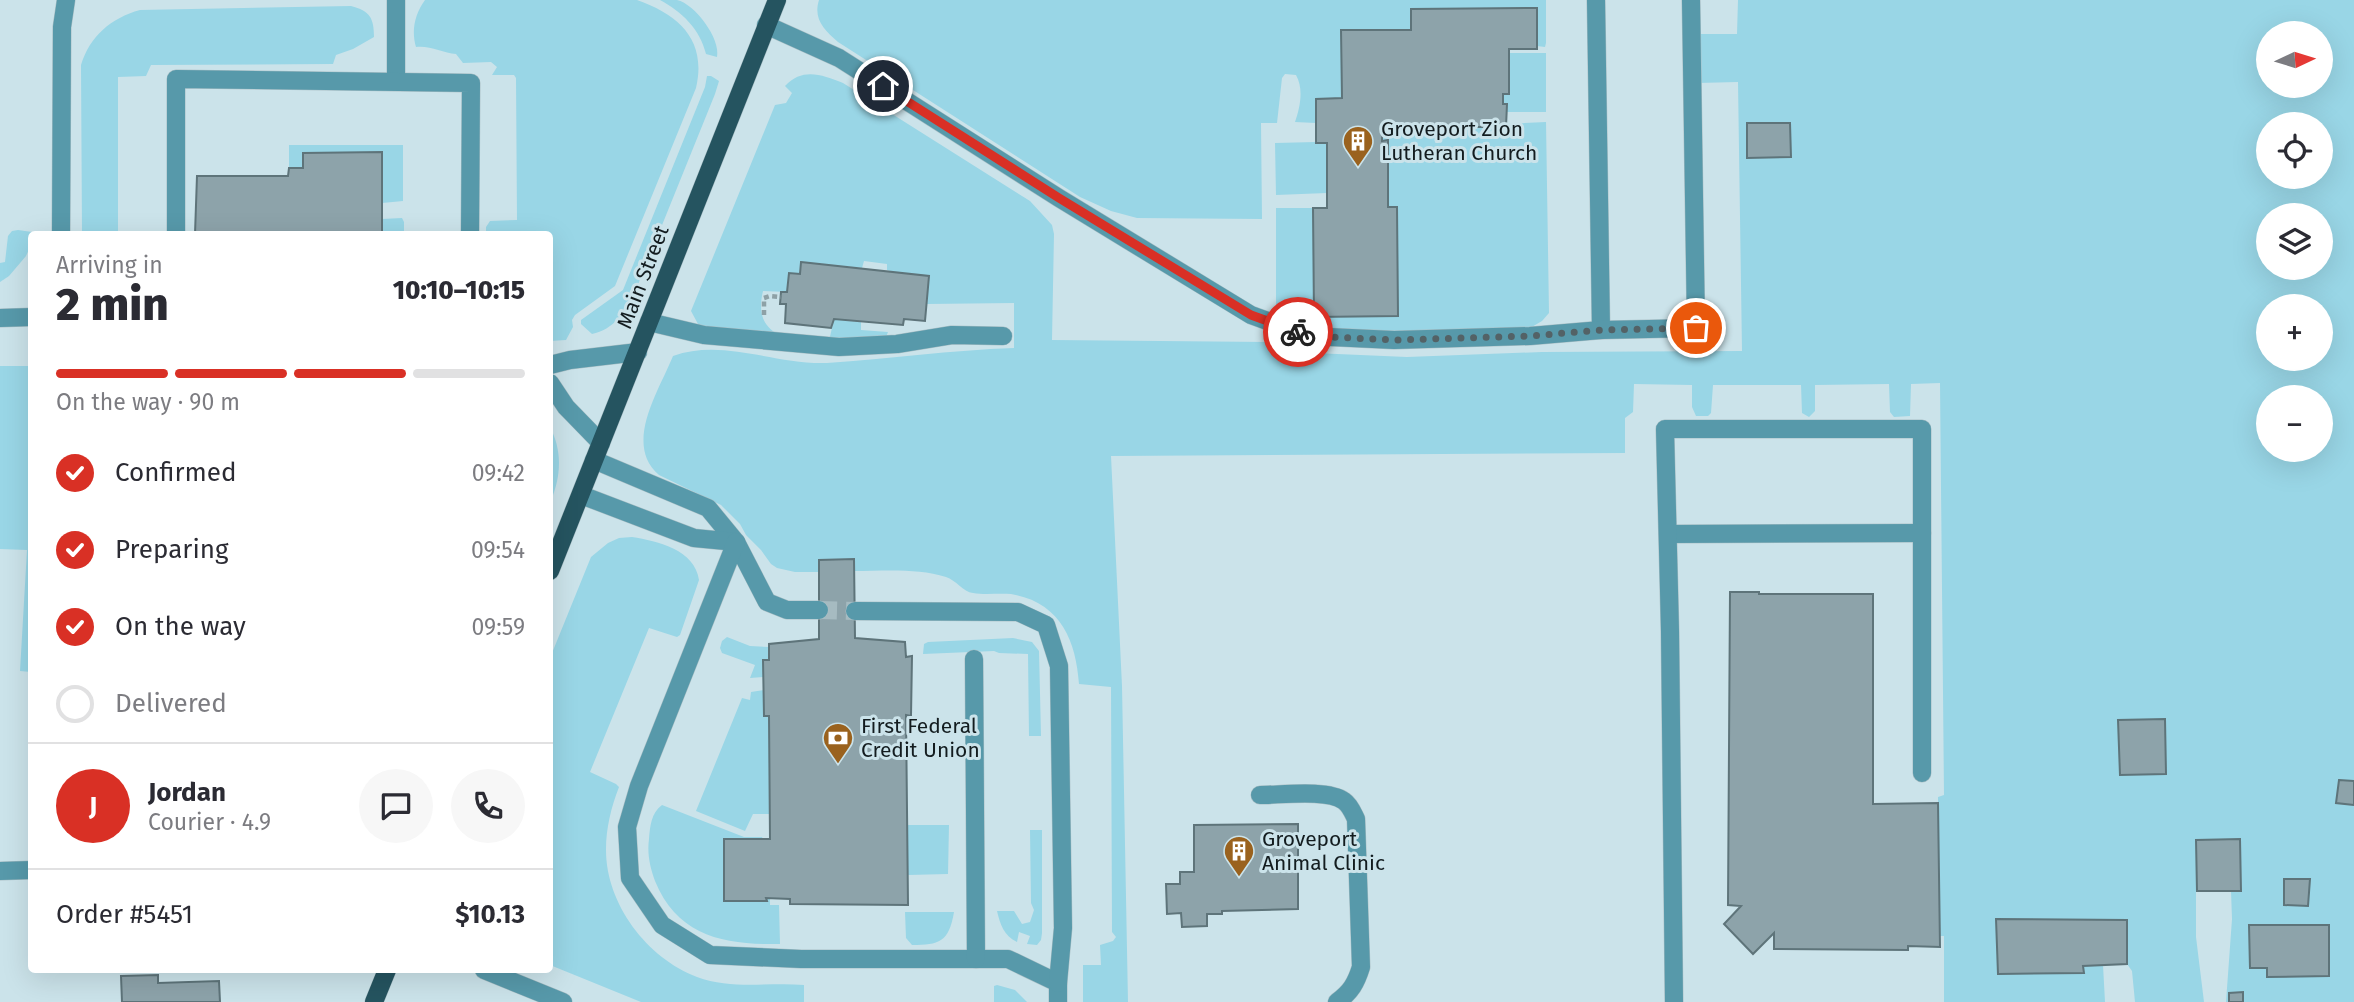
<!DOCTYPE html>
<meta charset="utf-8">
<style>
body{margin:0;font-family:"Fira Sans",sans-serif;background:#f7f7f7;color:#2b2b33;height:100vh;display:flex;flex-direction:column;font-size:26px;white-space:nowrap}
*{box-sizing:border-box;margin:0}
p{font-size:23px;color:#7c7c81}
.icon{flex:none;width:38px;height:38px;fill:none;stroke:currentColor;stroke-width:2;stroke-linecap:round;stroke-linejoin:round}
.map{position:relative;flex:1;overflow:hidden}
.side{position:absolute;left:28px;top:231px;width:525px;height:742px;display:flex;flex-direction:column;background:#fff;border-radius:7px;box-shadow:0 7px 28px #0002}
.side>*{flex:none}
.needle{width:46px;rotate:86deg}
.tools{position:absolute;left:2256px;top:21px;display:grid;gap:14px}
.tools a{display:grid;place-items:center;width:77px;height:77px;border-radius:50%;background:#fff;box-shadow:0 7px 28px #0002;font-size:35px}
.pin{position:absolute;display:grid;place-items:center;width:60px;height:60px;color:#fff;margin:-30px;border:4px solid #fff;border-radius:50%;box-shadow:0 2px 7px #0007}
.courier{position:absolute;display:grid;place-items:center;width:70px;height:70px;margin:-35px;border:5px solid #d93025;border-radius:50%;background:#fff;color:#222;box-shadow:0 2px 9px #0007}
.summary em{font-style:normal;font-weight:800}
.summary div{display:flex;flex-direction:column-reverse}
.summary{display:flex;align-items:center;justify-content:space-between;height:119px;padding:0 28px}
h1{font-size:46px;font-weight:800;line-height:52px}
.bar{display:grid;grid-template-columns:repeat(4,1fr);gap:10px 7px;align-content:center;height:84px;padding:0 28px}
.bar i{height:9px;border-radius:5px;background:#e1e1e2}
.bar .current{background:#d93025}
.bar p{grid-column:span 4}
.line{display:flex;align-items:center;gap:18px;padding:0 28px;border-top:2px solid #e1e1e2}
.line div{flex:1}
.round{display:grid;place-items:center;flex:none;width:74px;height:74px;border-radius:37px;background:#f7f7f7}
ol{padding:0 28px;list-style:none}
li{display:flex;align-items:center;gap:21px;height:77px}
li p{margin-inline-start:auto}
li .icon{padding:7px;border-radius:50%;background:#d93025;color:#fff;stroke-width:4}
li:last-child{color:#7c7c81}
li i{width:38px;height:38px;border:4px solid #e1e1e2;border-radius:50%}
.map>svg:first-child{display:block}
.green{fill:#99d6e6;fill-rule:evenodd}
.building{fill:#8da3aa;stroke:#5e747a;stroke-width:2}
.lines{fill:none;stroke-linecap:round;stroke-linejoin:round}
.minor-tunnel{stroke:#a6bbc1;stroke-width:18;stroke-dasharray:18 9;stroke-linecap:butt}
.minor-casing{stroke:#aabfc5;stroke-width:19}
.major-casing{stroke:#aabfc5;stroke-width:19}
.path{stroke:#8ea1a6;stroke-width:4.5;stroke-dasharray:5 3.5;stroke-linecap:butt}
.minor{stroke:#5799aa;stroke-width:18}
.major{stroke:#255460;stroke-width:18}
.done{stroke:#536266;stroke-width:7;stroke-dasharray:0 12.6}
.route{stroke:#d93025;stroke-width:9}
.labels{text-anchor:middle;stroke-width:6;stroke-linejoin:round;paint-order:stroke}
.poi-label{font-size:21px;fill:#131c1f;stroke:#cbe3ea;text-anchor:start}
.street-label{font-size:21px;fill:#131c1f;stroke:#cbe3ea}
</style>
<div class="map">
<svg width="2354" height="1002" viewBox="0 0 2354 1002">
<rect width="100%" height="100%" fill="#cbe3ea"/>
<g class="green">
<path d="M425,0H637C680,15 707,41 696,88L615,286L575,315L572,320L573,327L566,340L550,341V234H486V227L490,221L517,220L516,78L514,75H492L497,67L491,62L463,63L456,54C443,53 429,45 416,47C411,30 415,14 425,0Z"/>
<path d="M660,0C665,0 672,0 677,0C695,4 721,39 717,57L706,54C700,29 682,12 660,0Z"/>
<path d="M819,0H1546V43L1545,47L1537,46V8L1411,9V30H1341L1342,98L1317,99L1316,123L1295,122C1300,108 1304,89 1296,75L1285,74L1282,78L1277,123H1261L1262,219L1137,218L1111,211L1080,197L838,42C824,30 813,19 819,0Z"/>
<path d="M1738,0H2354V781L2339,780L2336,803L2354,805V1002H2226L2232,919L2231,891L2241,890L2240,839L2196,840V937L2204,1002H2135L2132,971L2127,964V920L1996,919L1998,974L2083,973V966L2103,965L2105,1002H1944V936H1940L1938,803V797L1944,795L1940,383L1911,384L1910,416L1894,417L1890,412L1889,384L1815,385V411L1809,417L1802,413L1801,385H1713L1711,413L1708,416H1696L1692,407V385L1634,384L1633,412L1625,418V453L1111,456L1122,686L1128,1002H1083V965H1101L1100,945L1113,941L1116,937L1112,932L1111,687L1079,684C1076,640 1060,602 1011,594C998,593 985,595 973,593C963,592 956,580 946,577C918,568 884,571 854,571V560L819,572H795L777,568L771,564L761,550L746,535L740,524L721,505L659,475C623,444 659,391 673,356C723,338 775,365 827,363C889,359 951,350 1014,348V303L927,304L929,276L890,273V271L887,270V264L864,261L862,268L801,262L800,274L787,292L763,291C759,308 760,323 776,333L707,330L698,324L691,311L775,105L786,103L792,93L785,86C803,67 822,75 843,83L1030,201L1052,225L1054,234L1052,340L1267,342L1314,353L1407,357L1542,352L1742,351L1738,82L1697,83V34H1737ZM2268,33H2320V86H2268ZM2268,124H2320V177H2268ZM2268,215H2320V268H2268ZM2268,306H2320V359H2268ZM2268,397H2320V450H2268ZM2118,721L2166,774L2120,775ZM2284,879H2309L2308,906L2285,905ZM2258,925H2329V976L2268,977L2267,968H2250L2249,926Z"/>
<path d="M351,6C370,11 374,18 374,37L353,49L336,55L333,64L151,65L146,76L118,77V234H82L81,65C90,36 111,18 140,10Z"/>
<polygon points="1509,53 1546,53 1546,112 1507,112 1506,104 1503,104 1503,94 1509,94"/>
<path d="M707,76H711L719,81L715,94L635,292C627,311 613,330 592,334L581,324V320L623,290L705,87Z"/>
<path d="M1546,122L1549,313L1542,321L1530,328C1481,330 1432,333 1382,332C1345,331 1310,333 1276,315V208H1313L1314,317L1398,316L1388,207V141H1382V127H1506V124Z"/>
<polygon points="1316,142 1327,143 1327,193 1276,195 1275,143"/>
<polygon points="289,145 403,145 403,201 382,203 381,152 303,153 303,168 289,168"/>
<polygon points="402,218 404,222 404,234 382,234 382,219"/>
<polygon points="18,230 32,232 31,245 26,256 9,276 0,282 0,263 5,262 8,236 12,231"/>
<polygon points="834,319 861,321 861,330 888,332 886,337 829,341"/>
<polygon points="0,366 31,366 31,672 20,671 27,550 0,549"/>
<path d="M550,431H552C563,456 560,479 550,503Z"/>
<path d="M632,537C658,541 695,550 699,580L680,635L677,637L649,628L590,772L616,784L619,787C611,808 606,828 606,850C606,904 647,958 697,977C732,990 768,982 804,985V1002H641L550,965V658L591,557L608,543L619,538Z"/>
<polygon points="727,637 750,646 769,647 769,660 763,660 763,677 750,678 755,665 722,653 720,648 722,641"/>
<polygon points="1013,638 1032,642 1039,651 1041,736 1029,736 1028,654 999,653 994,651 923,654 924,644 928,642"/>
<polygon points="764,690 764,716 769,716 770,814 753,814 745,831 696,811 742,698 750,700 751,692"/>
<path d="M662,805L744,837H762L763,839H724V900H767L766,898H770V905H779L780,944C725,945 678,937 655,881C650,867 647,854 649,839C650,827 651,813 662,805Z"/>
<polygon points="907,825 949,825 948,874 908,875"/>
<path d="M1030,830H1042V933L1041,940L1037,945L1027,944L1030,936L1019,932L1017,942C1004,936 1000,924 997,911H1014L1022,924L1030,922L1034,910L1031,903Z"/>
<path d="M905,912H954C949,942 939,945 912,945L906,938Z"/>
<polygon points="997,985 1015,990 1027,1002 994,1002 994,986"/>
</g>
<g class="building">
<polygon points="1537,8 1537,49 1509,49 1509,94 1503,94 1503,104 1507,104 1506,127 1382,127 1382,141 1388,140 1388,207 1397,207 1398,316 1314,317 1313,208 1327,208 1327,143 1316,143 1316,99 1342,98 1341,30 1411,30 1411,9"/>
<polygon points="1747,123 1790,123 1791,157 1747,158"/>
<polygon points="382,152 382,234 195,234 197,176 288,176 289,168 303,168 303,153"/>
<polygon points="801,262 929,276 925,321 904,319 903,325 834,319 831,328 785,323 786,304 780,304 781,292 787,292 789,273 800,274"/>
<polygon points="854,559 855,638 905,642 906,657 912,656 911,716 906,715 908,905 790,904 790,899 766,898 767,901 724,901 724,839 770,839 769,716 764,716 763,660 769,660 769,644 819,639 819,560"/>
<polygon points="1730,592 1759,592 1759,594 1873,594 1873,804 1938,803 1940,947 1908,946 1908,950 1774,949 1774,933 1753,954 1724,924 1741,906 1728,905"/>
<polygon points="2165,719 2166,774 2120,775 2118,720"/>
<polygon points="2339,780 2354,781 2354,805 2336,803"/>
<polygon points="1298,824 1298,909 1222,911 1222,914 1207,914 1207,926 1182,927 1181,913 1167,914 1166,884 1180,884 1180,872 1194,872 1194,825"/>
<polygon points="2240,839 2241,891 2197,891 2196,840"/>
<polygon points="2284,879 2310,879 2308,906 2284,905"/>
<polygon points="1996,919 2127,920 2127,964 2083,966 2084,973 1998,974"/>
<polygon points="2249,925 2329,925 2329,976 2267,977 2267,968 2250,968"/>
<polygon points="158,975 158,983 219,981 220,1002 122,1002 121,976"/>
<polygon points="2243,992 2243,1002 2229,1002 2229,993"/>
</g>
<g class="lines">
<polyline class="minor-tunnel" points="819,610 855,611"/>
<g class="minor-casing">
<g id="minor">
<polyline points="396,0 396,81"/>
<polyline points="1596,0 1601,330"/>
<polyline points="766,25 839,58 1059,198 1251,315 1309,336 1394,340 1530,336 1601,330 1696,328 1691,0"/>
<polyline points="61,234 62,27 66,0"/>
<polyline points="176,234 176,79 471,83 470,234"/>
<polyline points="0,318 32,317"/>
<polyline points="649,322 704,335 839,347 897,344 952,335 1003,336"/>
<polyline points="550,365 570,360 638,352"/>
<polyline points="550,383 566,407 601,443"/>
<polyline points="594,460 708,508 736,542 767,602 787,610 819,610"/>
<polyline points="581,495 694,538 736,542"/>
<polyline points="1668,534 1922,533"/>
<polyline points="736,542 639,786 627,827 630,878 662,925 710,955 801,959 1008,959 1058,983 1058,1002"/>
<polyline points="855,611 1018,612 1046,625 1059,666 1063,928 1058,983"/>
<polyline points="974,659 976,959"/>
<path d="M1260,795C1281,795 1328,789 1344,801C1350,805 1353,813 1356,819L1361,967C1356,983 1351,992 1337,1002"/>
<polyline points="0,871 32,870"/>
<polyline points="484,970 563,1002"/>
<polyline points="1674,1002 1670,631 1665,429 1922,429 1922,773"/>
</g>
</g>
<g class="major-casing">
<g id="major">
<polyline points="550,571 777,0"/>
<polyline points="374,1002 387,970"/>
</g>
</g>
<polyline class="path" points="764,315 764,298 770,296 781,297"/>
<use href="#minor" class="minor"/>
<use href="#major" class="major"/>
</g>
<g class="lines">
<polyline class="done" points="1298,332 1309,336 1394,340 1530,336 1601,330 1696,328"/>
<polyline class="route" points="883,86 1059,198 1251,315 1298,332"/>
</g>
<defs>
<g id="building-pin" transform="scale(1.575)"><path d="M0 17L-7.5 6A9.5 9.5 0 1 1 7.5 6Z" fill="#9a621e" stroke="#cbe3ea"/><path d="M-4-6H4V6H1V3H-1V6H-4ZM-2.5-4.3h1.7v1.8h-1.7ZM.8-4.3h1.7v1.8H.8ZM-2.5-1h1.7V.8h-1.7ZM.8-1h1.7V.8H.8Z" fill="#fff"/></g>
<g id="bank-pin" transform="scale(1.575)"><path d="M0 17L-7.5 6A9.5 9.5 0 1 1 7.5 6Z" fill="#9a621e" stroke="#cbe3ea"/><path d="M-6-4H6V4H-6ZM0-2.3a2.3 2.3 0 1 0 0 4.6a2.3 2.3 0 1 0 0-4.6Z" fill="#fff"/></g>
</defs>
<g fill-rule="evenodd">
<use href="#building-pin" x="1358" y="141"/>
<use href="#bank-pin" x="838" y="738"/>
<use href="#building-pin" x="1239" y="851"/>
</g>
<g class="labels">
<g class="poi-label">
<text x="1381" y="136">Groveport Zion<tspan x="1381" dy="24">Lutheran Church</tspan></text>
<text x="861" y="733">First Federal<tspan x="861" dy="24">Credit Union</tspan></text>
<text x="1262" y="846">Groveport<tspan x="1262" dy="24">Animal Clinic</tspan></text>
</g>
<g class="street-label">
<text transform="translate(643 277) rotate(-69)" y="7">Main Street</text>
</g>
</g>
</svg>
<div class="tools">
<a><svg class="needle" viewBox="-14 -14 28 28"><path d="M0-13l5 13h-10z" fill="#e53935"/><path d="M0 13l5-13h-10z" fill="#7c7c81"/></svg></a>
<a><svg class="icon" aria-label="locate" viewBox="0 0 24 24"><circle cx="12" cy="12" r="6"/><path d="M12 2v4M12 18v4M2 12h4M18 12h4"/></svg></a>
<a><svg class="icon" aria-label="layers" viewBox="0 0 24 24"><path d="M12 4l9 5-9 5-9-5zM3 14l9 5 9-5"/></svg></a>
<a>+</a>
<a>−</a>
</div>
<div class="pin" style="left:1696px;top:328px;background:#ea580c"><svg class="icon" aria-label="bag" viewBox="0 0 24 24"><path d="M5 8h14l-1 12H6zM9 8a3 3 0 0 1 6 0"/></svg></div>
<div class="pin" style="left:883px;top:86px;background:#1f2937"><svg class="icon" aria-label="home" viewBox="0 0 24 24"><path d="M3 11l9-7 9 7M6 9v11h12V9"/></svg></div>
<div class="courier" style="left:1298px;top:332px"><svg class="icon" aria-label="bike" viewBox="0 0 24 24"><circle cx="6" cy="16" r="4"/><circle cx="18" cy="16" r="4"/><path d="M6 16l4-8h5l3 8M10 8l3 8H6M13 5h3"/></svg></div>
<section class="side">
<div class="summary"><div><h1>2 min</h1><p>Arriving in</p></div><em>10:10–10:15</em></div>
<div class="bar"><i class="current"></i><i class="current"></i><i class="current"></i><i></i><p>On the way · 90 m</p></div>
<ol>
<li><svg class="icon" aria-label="check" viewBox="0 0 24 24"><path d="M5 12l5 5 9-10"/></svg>Confirmed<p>09:42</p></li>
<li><svg class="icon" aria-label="check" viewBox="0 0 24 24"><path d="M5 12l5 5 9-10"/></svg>Preparing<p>09:54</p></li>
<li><svg class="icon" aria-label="check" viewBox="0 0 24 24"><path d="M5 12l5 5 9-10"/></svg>On the way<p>09:59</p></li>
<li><i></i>Delivered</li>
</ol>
<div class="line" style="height:126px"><b class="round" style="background:#d93025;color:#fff">J</b><div><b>Jordan</b><p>Courier · 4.9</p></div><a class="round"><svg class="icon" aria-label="chat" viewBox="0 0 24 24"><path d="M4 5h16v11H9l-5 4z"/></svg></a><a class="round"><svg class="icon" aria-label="phone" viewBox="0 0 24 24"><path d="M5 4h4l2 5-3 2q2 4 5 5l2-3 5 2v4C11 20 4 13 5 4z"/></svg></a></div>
<div class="line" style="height:91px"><div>Order #5451</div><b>$10.13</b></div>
</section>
</div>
